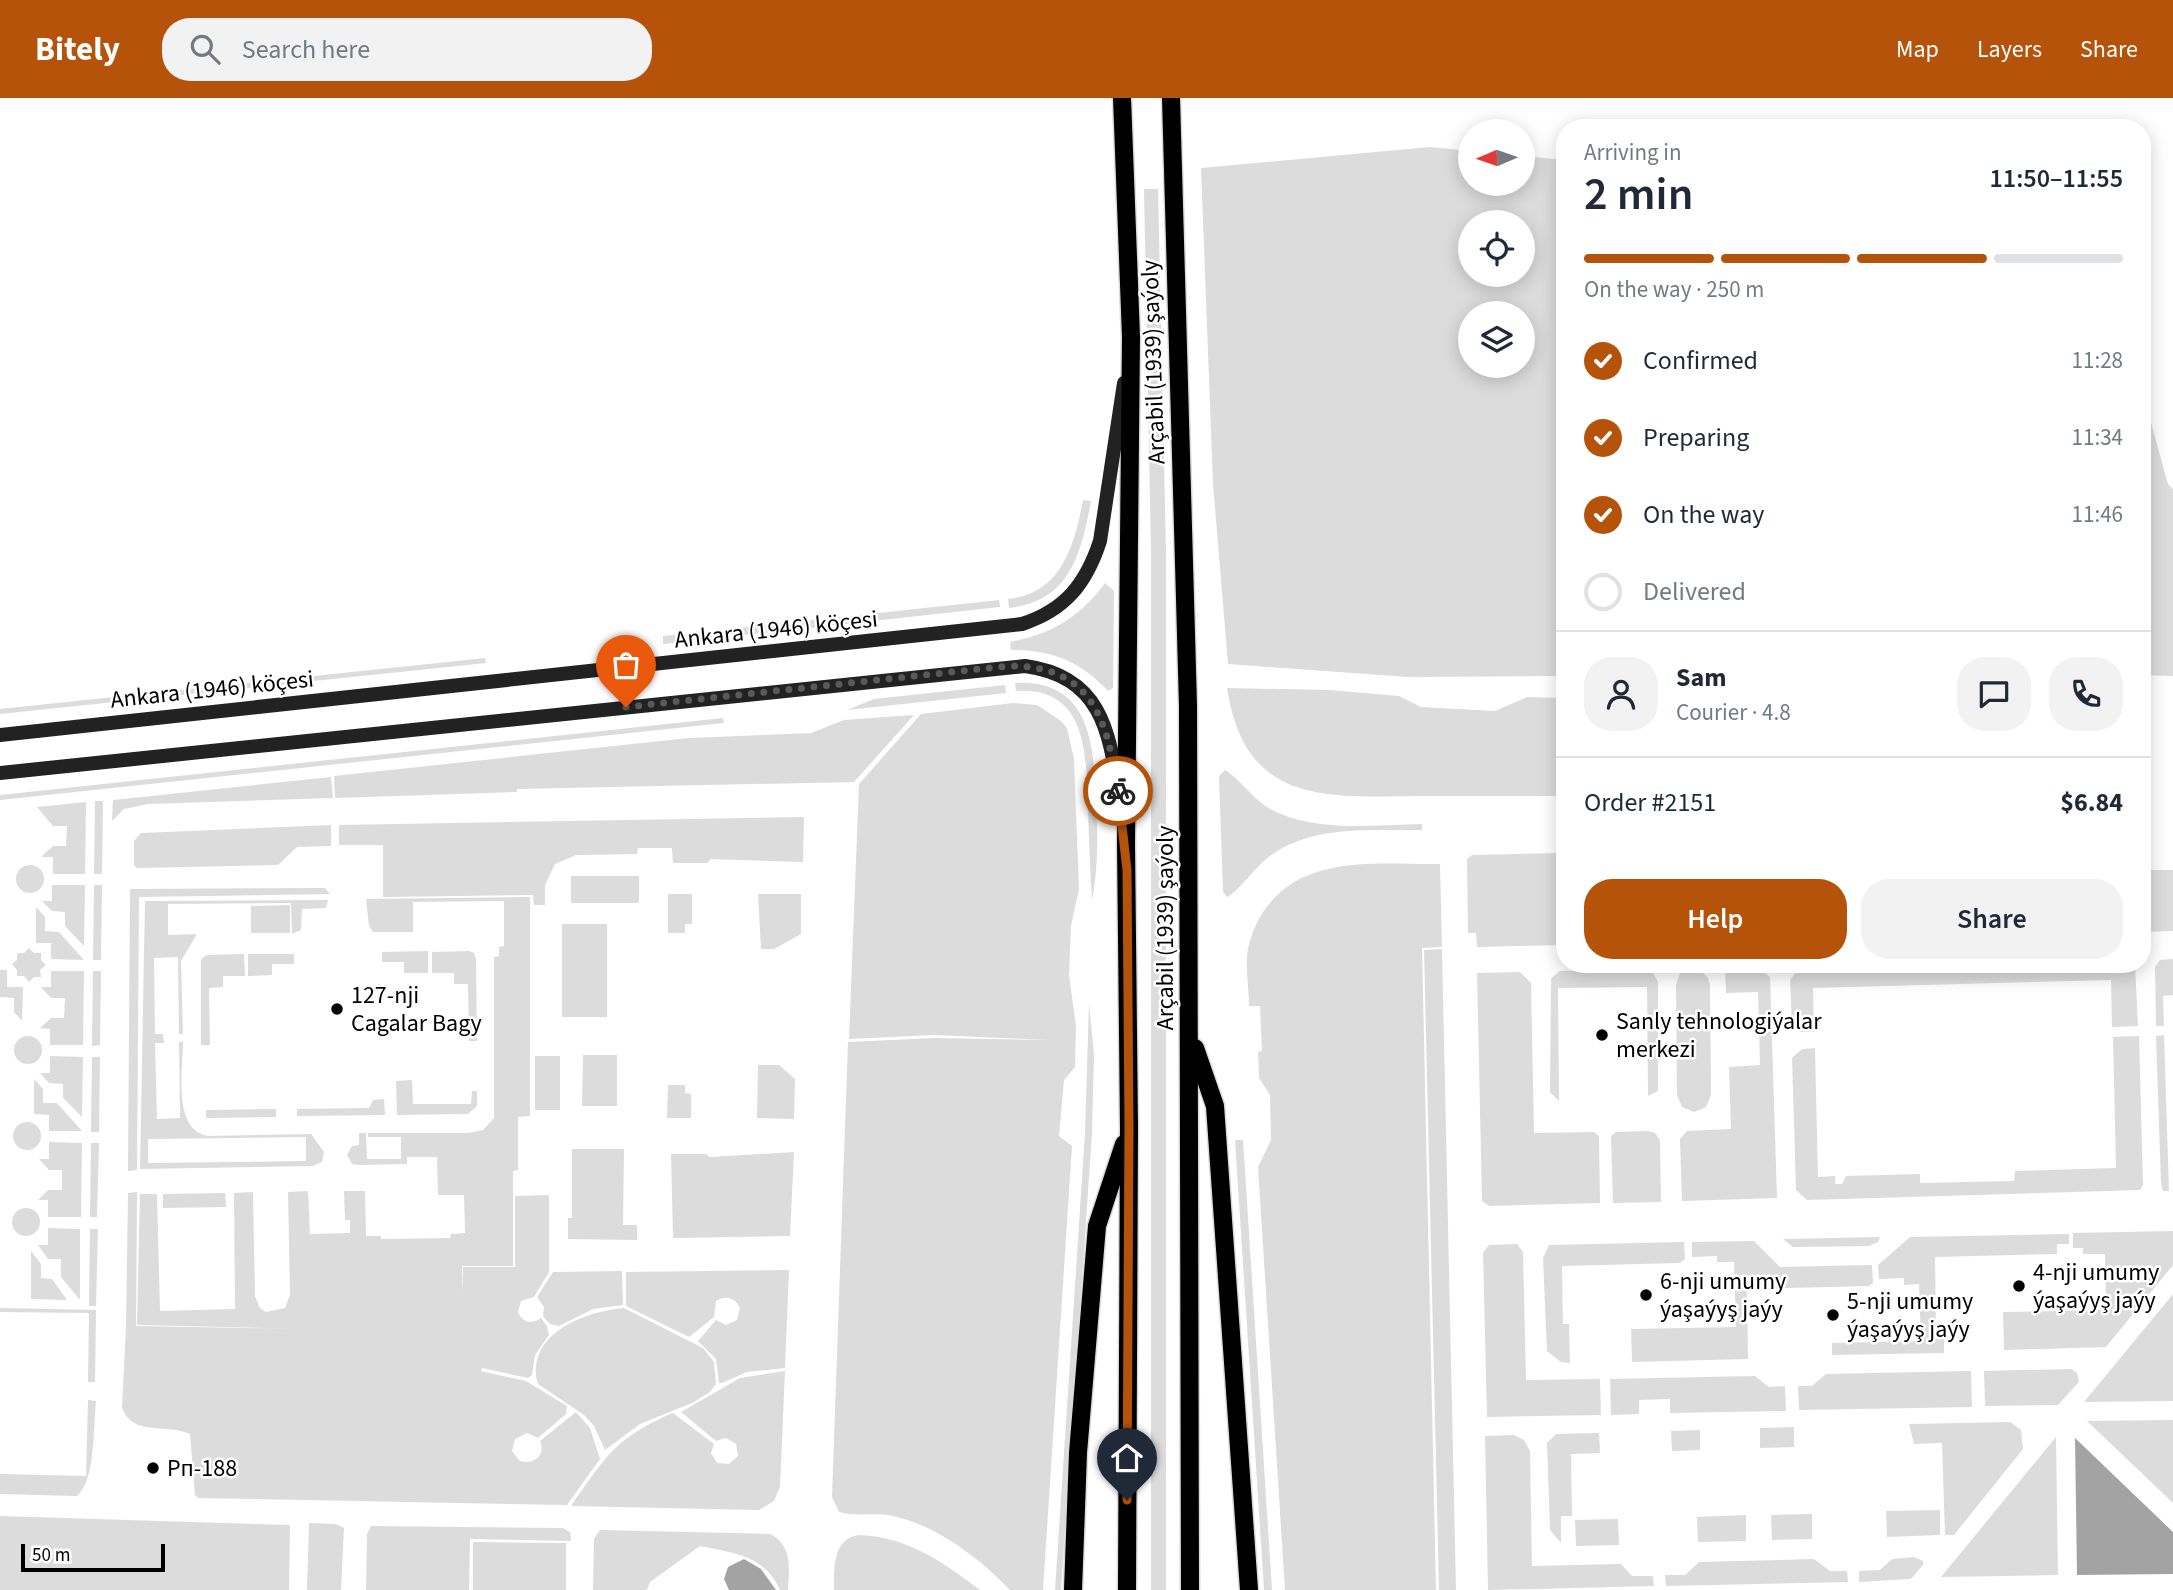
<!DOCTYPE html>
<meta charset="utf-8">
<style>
body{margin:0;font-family:"Source Sans 3",sans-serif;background:#f2f2f3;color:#1f2937;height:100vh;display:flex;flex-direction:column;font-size:26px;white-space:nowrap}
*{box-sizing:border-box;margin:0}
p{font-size:23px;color:#747a83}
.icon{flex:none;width:38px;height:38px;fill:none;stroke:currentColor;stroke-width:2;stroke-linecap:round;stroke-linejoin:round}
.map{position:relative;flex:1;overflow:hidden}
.details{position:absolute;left:1556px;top:21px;width:595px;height:854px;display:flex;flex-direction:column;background:#fff;border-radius:28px;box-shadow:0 4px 18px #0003}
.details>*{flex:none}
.needle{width:46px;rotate:268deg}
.controls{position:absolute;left:1458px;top:21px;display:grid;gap:14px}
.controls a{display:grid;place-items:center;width:77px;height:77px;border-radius:50%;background:#fff;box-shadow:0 4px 18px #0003;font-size:35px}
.scale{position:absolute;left:21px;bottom:18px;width:144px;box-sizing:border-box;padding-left:7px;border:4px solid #000;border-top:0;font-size:19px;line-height:24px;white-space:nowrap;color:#000;-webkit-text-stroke:5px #fff;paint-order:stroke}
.pin{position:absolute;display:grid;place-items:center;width:60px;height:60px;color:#fff;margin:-72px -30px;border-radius:50% 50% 50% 0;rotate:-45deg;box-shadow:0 0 7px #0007}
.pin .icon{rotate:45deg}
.courier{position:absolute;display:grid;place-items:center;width:70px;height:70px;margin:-35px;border:5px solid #b45309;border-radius:50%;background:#fff;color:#222;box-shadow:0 2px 9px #0007}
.overview em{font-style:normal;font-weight:600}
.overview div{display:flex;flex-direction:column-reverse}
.overview{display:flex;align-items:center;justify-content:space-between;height:119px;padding:0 28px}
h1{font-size:46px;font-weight:600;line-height:52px}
.bar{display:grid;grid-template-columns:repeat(4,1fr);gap:10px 7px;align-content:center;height:84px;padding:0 28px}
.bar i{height:9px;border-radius:5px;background:#e0e1e3}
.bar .selected{background:#b45309}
.bar p{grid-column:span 4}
.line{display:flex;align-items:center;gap:18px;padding:0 28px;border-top:2px solid #e0e1e3}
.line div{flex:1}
.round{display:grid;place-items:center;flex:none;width:74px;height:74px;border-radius:28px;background:#f2f2f3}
ol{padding:0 28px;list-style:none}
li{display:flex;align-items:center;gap:21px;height:77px}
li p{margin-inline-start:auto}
li .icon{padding:7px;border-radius:50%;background:#b45309;color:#fff;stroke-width:4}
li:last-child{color:#747a83}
li i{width:38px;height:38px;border:4px solid #e0e1e3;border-radius:50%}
.primary-button{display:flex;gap:14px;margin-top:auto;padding:14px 28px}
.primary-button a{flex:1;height:80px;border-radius:28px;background:#b45309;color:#fff;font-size:28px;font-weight:600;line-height:80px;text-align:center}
.primary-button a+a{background:#f2f2f3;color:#1f2937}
header{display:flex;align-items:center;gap:42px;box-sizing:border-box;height:98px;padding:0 35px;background:#b45309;color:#fff}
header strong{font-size:33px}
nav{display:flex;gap:38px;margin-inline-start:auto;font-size:24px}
.search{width:490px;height:63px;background:#f2f2f3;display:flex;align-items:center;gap:18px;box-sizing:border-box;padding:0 24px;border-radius:28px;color:#747a83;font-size:26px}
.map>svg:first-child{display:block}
.green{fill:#dcdcdc;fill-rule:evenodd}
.water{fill:#a3a3a3}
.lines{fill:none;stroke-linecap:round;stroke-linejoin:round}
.primary-casing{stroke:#dbdbdb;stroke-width:21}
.secondary{stroke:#222;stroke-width:14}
.primary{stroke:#000;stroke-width:18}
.done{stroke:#595959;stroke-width:7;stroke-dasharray:0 12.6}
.route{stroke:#b45309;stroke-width:9}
.poi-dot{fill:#000;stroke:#fff;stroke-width:2.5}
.labels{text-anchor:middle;stroke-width:5;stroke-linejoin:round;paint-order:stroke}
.street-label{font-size:24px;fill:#000;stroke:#fff}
.poi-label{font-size:24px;fill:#000;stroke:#fff;text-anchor:start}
</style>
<header>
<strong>Bitely</strong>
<div class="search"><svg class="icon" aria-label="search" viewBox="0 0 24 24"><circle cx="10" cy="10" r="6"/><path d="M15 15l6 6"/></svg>Search here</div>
<nav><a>Map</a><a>Layers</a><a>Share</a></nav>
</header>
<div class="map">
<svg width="2173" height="1492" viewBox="0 0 2173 1492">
<rect width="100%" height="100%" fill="#fff"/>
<g class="green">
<path d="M1430,49L1470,53V86H1522L1523,58L1564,62V578L1408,579L1228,566L1213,386L1201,70ZM1470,124H1522V177H1470ZM1522,215V268H1470V215Z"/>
<polygon points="1144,91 1158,91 1166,454 1166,1492 1151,1492 1151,454"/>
<polygon points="2142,292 2168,386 2173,391 2173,578 2142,577"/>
<path d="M1083,402L1091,403C1081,455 1071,503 1009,510L1008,501C1062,495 1074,448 1083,402Z"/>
<path d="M1105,485L1114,493L1113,590L1108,593C1080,563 1052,552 1011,552L1010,544C1052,536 1080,519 1105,485Z"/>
<polygon points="999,502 1000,509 663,546 663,538"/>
<polygon points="485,560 486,565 0,616 0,611"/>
<path d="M1015,585C1092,581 1094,649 1096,706C1098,740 1098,770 1092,803C1090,772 1089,742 1088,711C1086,660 1089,588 1016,593Z"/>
<polygon points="1005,587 1006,595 847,612 874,601"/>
<path d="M1227,590L1329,592L1399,598L1421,609L1495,613L1527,599L1564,600V698C1516,698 1468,698 1419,698C1325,699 1245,707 1227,590Z"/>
<path d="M1013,605L1037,607L1061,623L1067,630L1074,661L1079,791L1071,828L1069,877L1076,928L1075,969L1064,982L1059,1038L1072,1048L1043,1492H1010C979,1460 938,1428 893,1418C875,1414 856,1419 839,1414L832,1399L848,944L934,940L1048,942L934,937L849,941L859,686L921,616Z"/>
<polygon points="914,617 854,684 517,691 517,694 335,700 334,678 689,640 811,635 844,622"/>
<polygon points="723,620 724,625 0,702 0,697"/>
<path d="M1225,672C1241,682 1252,700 1270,711C1316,735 1372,727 1422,726V732C1371,733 1314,726 1270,758C1257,767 1237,795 1227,799L1223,794L1219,678Z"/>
<polygon points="331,679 333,700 148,706 124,711 112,723 113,702"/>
<polygon points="95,703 103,703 102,776 94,776"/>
<polygon points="86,704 85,776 53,776 53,759 41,759 53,748 66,748 67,728 53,728 37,709"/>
<polygon points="804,719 803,764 711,761 707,765 673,765 672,750 638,750 637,756 576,757 555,766 545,787 545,807 534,807 533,797 383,799 383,747 339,747 339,727"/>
<polygon points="331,727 331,748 297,749 278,767 137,770 134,767 134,743 141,735"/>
<polygon points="1564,755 1564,847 1477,849 1476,835 1468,835 1467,761 1472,757"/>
<path d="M1440,766L1442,849L1422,850L1436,1492H1285L1258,1069L1271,1042L1270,997L1259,980L1258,954L1262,953L1260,908H1249C1249,892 1246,875 1247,859C1248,843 1255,827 1263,814C1303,755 1377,767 1440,766Z"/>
<circle cx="30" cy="781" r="14"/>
<polygon points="2142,772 2173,772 2173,833 2142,834"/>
<rect x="571" y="778" width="68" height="27"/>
<polygon points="52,787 85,787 84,848 65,828 65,814 52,813 42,803 52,803"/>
<polygon points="94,787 102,787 101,862 93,862"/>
<polygon points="325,790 330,796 139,799 137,1072 128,1073 130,791"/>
<polygon points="668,796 692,796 692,826 685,826 685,835 668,835"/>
<polygon points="758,796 801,796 801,836 774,851 761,851"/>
<path d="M530,799V1018L518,1019V1072L513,1073V1168H462V1195L463,1169H515V1098L549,1097V1174L534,1199L521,1203L518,1214C522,1224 531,1227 541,1220L547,1228L549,1237L535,1257L532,1277L528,1280L482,1270L481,1273L526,1283L567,1308L566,1316L538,1340L527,1335L515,1341L512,1353L520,1363C534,1367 546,1357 540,1343L576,1314L590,1330L600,1361L567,1407L198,1400L195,1397L190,1336C166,1325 133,1339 122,1310L126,1228L128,1095L137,1094L136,1228L303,1231L137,1227L140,1096H157L160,1213L235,1211L234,1095L253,1094L255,1198L260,1210L266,1214L285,1210L290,1197L288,1094L308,1093L310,1136L350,1135V1122H345L344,1093H365L366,1138H381V1141L450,1140L451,1136L465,1135L464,1097H438L437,1059H407V1066L358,1067L352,1066L347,1057L352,1048L359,1047V1035H366L367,1061H401V1039H368V1035H468L483,1032L494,1020V859L499,858V849L504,848V803L413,804V834H373L369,828L366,801Z"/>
<path d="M328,802L326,810L302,811L301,832L292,836L291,805L168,806V837L197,836L181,863L183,936H179L178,859L154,860L155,936H163L164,945H155L157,1021L180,1020L179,944H183C183,971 172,1032 208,1038L311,1036L324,1054L322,1064L313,1068L140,1071L145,803ZM306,1039V1063L148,1065V1041Z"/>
<polygon points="290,807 290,835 251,835 251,808"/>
<polygon points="36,809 45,819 45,833 59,834 84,862 51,861 51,845 36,845"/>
<rect x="562" y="826" width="45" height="93"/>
<polygon points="29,850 34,855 41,855 41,862 46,867 40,872 41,879 34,879 29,884 24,878 17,878 17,872 12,866 17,862 17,855 24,855"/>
<polygon points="1442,851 1456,1492 1439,1492 1424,852"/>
<polygon points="428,853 428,875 404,875 404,864 382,864 382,854"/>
<polygon points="469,853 474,855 476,861 477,943 469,943 468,886 454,886 454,875 432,875 432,854"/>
<polygon points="244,856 245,878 223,878 223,889 209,890 210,947 201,947 201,861 207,857"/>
<polygon points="248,856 294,856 294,866 272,866 272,877 248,878"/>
<polygon points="2173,861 2173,897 2163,898 2164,928 2156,928 2155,869 2160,862"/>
<polygon points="1902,866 2135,866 2138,928 2112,929 2111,882 1813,890 1814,934 1801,934 1792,927 1790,882 1799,870"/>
<polygon points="1757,869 1770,879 1777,1100 1682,1103 1680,1041 1687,1033 1731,1031 1729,969 1760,967 1758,894 1726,895 1725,871"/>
<polygon points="1644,871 1653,875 1658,884 1658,993 1648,998 1647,889 1558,890 1559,1003 1550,994 1551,880 1560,873"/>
<polygon points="1686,871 1699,871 1708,880 1710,887 1711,997 1706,1009 1694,1014 1682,1009 1677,997 1676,887 1680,875"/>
<polygon points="0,872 7,872 7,889 23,889 22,923 14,914 14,900 0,899"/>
<polygon points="51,873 84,873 83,947 50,947 50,931 40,930 51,920 64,920 65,900 51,900 41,889 51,889"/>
<polygon points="93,873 101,873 100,947 92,948"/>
<polygon points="1520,874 1531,885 1534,1035 1594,1034 1599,1038 1600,1105 1489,1108 1482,1103 1477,875"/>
<polygon points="1089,905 1094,956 1092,1035 1061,1492 1055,1492 1085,1035"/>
<polygon points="2164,937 2169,1093 2163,1093 2161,1086 2156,938"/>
<circle cx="28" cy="952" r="14"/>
<polygon points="2139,938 2143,1087 2140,1092 1807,1102 1796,1092 1792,960 1802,951 1815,950 1818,1079 1835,1078 1835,1086 1842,1086 1846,1078 1920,1076 1920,1085 2014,1083 2015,1073 2116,1070 2113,939"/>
<polygon points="583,957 617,957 617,1008 582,1008"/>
<polygon points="50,958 83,959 82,1019 63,1000 63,986 49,985 40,975 50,975"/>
<rect x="535" y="958" width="25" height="54"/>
<polygon points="92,959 100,959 99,1034 91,1034"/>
<polygon points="758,967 779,967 795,981 794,1021 757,1020"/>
<polygon points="34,981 43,991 43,1005 57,1005 82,1033 49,1033 49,1017 34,1016"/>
<polygon points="412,982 413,1006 471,1006 472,993 477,993 477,1008 468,1016 397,1017 396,983"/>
<polygon points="668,987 685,987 685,995 691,996 691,1020 667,1020"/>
<polygon points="384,1001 385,1017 297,1018 297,1011 369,1010 373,1002"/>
<polygon points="276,1011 276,1019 206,1020 206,1012"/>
<circle cx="27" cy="1038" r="14"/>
<polygon points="1648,1033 1655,1035 1660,1042 1661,1104 1613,1105 1611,1038 1616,1034"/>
<polygon points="1235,1042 1243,1042 1272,1492 1264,1492"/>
<polygon points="49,1044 82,1045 81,1119 48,1119 48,1102 38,1102 48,1092 62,1092 62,1072 49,1072 39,1061 49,1061"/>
<polygon points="91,1045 99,1045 97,1119 90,1119"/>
<polygon points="572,1051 624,1051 623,1127 637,1127 637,1142 568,1141 568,1120 572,1120"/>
<polygon points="794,1054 790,1138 673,1140 671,1056 706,1056 710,1059"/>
<polygon points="225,1095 226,1109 163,1110 163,1096"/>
<circle cx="26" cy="1124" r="14"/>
<polygon points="48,1130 80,1131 80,1202 61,1179 61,1161 48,1161 38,1147 48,1147"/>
<polygon points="90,1131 98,1131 96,1208 89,1208"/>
<polygon points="2173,1133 2173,1167 2106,1249 2004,1252 2003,1214 2106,1212 2105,1156 2083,1156 2083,1150 2073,1150 2073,1135"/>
<polygon points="2069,1136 2069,1146 2057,1146 2057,1156 1935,1159 1936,1235 1944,1236 1944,1255 1832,1257 1832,1245 1921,1243 1919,1186 1904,1187 1904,1180 1879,1181 1878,1167 1910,1139"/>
<polygon points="1880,1139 1878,1144 1869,1148 1793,1149 1783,1141"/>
<polygon points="1754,1143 1780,1169 1872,1167 1873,1185 1869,1188 1747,1191 1748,1261 1632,1264 1631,1231 1736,1229 1734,1164 1717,1164 1717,1158 1692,1159 1692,1144"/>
<polygon points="1684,1144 1685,1161 1680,1165 1562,1168 1563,1226 1569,1226 1570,1265 1561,1264 1547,1253 1543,1160 1549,1147"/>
<polygon points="1517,1146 1523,1154 1526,1282 1600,1281 1601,1317 1487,1319 1483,1155 1489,1147"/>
<polygon points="31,1153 41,1166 41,1180 52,1181 67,1202 31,1201"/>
<path d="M789,1172L785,1270L747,1274L722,1285H719L716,1261L698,1243L716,1222L726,1227L737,1222L740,1210C735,1199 726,1197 716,1203L714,1219L689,1239L626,1208V1174Z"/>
<polygon points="622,1173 623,1207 593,1211 559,1228 550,1226 543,1218 544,1209 537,1199 553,1174"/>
<polygon points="2173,1196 2173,1303 2084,1304"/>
<polygon points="0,1210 96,1212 95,1284 88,1284 89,1215 0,1214"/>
<path d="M624,1210L703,1250L714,1264L716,1286L710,1294L692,1305L640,1326L605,1352L594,1328L584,1317L538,1286C524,1236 586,1213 624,1210Z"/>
<polygon points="2072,1271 2077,1275 2079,1284 2058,1307 1985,1308 1984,1273"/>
<path d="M785,1273L780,1389L774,1403L759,1412L571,1408C605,1360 614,1341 670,1316L673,1315L714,1346L711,1355L717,1365L729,1366L738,1358L736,1346L726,1340L716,1343L681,1314L740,1280Z"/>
<polygon points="1971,1273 1972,1309 1799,1312 1798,1288 1812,1288 1826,1276"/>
<polygon points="1755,1278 1769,1289 1785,1288 1786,1313 1670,1315 1670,1301 1639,1302 1639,1316 1611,1317 1610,1281"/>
<path d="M88,1302L96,1303C93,1328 96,1382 77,1398L0,1396V1376L86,1378Z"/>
<polygon points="2173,1322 2173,1405 2087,1323"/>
<polygon points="2010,1324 2021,1332 2023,1351 1954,1437 1945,1437 1942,1345 1914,1346 1909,1326"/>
<polygon points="1794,1329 1794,1349 1760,1350 1760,1330"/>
<polygon points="1700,1332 1700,1352 1672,1353 1671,1333"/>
<polygon points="1599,1335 1600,1355 1571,1356 1572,1418 1561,1418 1561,1445 1550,1432 1547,1345 1556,1336"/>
<polygon points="1514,1337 1524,1342 1530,1353 1532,1468 1621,1466 1632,1478 1653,1478 1654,1488 1488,1492 1485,1338"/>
<polygon points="2056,1339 2058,1477 1941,1479"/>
<polygon points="1940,1412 1940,1437 1887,1439 1886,1413"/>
<polygon points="1812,1416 1812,1441 1772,1442 1771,1417"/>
<polygon points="1746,1417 1746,1443 1698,1444 1697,1419"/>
<polygon points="0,1418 290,1427 289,1492 0,1492"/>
<polygon points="1618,1421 1619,1447 1576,1448 1575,1422"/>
<polygon points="309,1425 336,1426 344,1430 341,1492 307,1492"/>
<polygon points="371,1428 563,1430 570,1434 571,1443 470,1441 469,1492 366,1492 367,1436"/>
<path d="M600,1432L770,1436C793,1448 789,1469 788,1492H780C764,1457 734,1455 700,1448L650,1484L647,1492H593L594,1441Z"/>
<path d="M860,1437C908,1439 943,1464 980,1492H834C834,1470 832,1440 860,1437Z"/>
<polygon points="473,1444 566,1445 566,1492 473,1492"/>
<polygon points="1914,1459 1923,1463 1923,1467 1911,1481 1859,1484 1859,1473 1880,1472 1892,1461"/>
<polygon points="1814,1461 1830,1473 1847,1473 1848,1484 1666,1488 1665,1477 1685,1477 1699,1464"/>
</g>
<g class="water">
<polygon points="2075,1340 2173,1434 2173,1476 2077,1477"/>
<polygon points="744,1461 761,1471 776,1492 729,1492 724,1481 728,1469"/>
</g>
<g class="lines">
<g class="primary-casing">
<g id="primary">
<polyline points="1122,0 1131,239 1126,746 1129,1029 1127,1492"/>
<polyline points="1171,0 1188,608 1190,1492"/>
<polyline points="1195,950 1215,1008 1249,1492"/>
<polyline points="1073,1492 1078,1355 1097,1128 1124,1046"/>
</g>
</g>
<g class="secondary">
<path d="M0,637L1022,526C1065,512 1086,486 1100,443L1124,285"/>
<path d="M0,675L1025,568C1107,579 1110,642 1121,709"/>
</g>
<use href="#primary" class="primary"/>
</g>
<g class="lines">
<path class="done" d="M626,609L1008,568C1093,567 1107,622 1118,693"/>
<polyline class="route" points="1118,693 1127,772 1129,1029 1127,1402"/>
</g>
<g class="poi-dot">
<circle cx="337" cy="911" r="7"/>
<circle cx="1602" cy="937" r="7"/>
<circle cx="2019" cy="1188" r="7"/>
<circle cx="1646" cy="1197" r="7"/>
<circle cx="1833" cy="1217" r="7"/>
<circle cx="153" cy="1370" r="7"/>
</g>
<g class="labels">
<g class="street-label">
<text transform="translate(1153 264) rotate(-92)" y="8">Arçabil (1939) şaýoly</text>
<text transform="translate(776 531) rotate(-6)" y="8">Ankara (1946) köçesi</text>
<text transform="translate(212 591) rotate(-6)" y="8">Ankara (1946) köçesi</text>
<text transform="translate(1165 830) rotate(-90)" y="8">Arçabil (1939) şaýoly</text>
</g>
<g class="poi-label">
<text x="351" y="905">127-nji<tspan x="351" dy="28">Cagalar Bagy</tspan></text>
<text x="1616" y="931">Sanly tehnologiýalar<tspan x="1616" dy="28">merkezi</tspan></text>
<text x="2033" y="1182">4-nji umumy<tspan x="2033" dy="28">ýaşaýyş jaýy</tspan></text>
<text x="1660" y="1191">6-nji umumy<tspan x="1660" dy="28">ýaşaýyş jaýy</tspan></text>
<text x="1847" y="1211">5-nji umumy<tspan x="1847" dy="28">ýaşaýyş jaýy</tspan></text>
<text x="167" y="1378">Рп-188</text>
</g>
</g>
</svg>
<div class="controls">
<a><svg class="needle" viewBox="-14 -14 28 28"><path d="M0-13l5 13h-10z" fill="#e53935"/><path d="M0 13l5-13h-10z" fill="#747a83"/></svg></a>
<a><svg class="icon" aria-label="locate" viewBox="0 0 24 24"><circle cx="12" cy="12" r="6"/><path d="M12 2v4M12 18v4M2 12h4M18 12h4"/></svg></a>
<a><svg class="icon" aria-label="layers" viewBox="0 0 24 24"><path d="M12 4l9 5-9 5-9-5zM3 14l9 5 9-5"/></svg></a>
</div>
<div class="scale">50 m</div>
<div class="pin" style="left:626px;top:609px;background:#ea580c"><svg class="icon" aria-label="bag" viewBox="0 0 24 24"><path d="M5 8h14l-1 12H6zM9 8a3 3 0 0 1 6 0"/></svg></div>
<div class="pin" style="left:1127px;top:1402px;background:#1f2937"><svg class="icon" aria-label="home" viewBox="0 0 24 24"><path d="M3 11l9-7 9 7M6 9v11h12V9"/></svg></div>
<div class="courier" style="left:1118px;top:693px"><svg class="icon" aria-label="bike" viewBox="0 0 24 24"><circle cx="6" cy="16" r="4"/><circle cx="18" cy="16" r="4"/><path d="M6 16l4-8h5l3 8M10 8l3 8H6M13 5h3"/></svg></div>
<section class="details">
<div class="overview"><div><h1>2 min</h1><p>Arriving in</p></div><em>11:50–11:55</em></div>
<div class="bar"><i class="selected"></i><i class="selected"></i><i class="selected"></i><i></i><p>On the way · 250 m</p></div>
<ol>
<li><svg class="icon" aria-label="check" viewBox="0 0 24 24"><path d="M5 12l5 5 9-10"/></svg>Confirmed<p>11:28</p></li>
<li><svg class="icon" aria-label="check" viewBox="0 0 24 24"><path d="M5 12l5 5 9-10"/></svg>Preparing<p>11:34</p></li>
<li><svg class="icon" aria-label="check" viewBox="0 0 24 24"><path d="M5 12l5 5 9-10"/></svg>On the way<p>11:46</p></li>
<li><i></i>Delivered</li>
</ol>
<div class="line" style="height:126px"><a class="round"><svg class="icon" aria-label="person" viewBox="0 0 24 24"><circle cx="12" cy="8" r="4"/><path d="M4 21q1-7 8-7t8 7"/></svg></a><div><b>Sam</b><p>Courier · 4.8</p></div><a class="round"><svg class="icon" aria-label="chat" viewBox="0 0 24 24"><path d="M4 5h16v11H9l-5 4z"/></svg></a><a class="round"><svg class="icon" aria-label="phone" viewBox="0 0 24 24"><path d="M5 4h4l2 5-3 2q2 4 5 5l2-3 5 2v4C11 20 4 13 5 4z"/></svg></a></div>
<div class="line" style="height:91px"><div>Order #2151</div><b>$6.84</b></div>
<div class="primary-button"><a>Help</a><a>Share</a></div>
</section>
</div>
